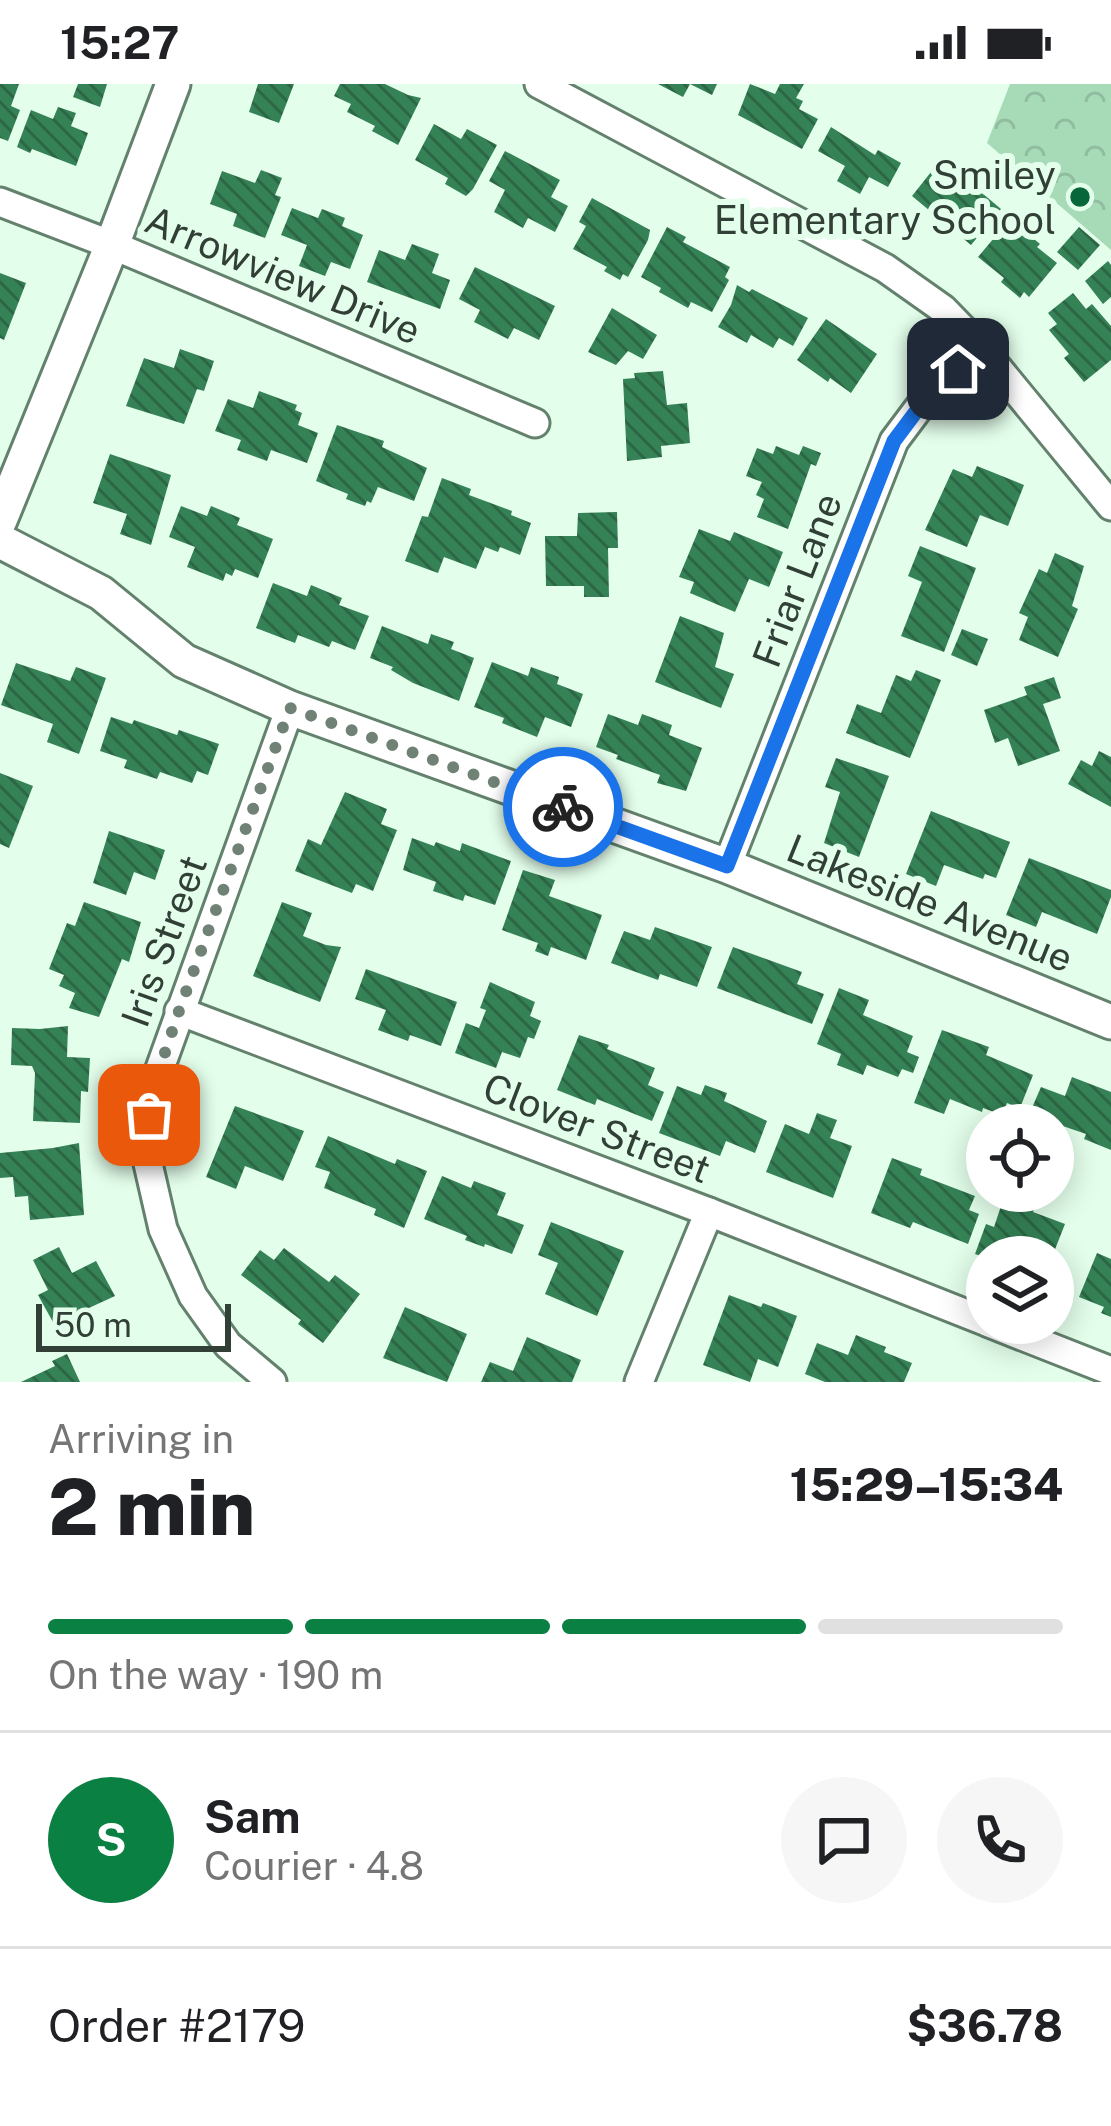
<!DOCTYPE html>
<meta charset="utf-8">
<style>
body{margin:0;font-family:"Public Sans",sans-serif;background:#f6f6f6;color:#202124;height:100vh;display:flex;flex-direction:column;font-size:45px;white-space:nowrap}
*{box-sizing:border-box;margin:0}
p{font-size:39px;color:#757577}
.icon{flex:none;width:66px;height:66px;fill:none;stroke:currentColor;stroke-width:2;stroke-linecap:round;stroke-linejoin:round}
.map{position:relative;height:1298px;overflow:hidden}
.drawer{display:flex;flex-direction:column;background:#fff;flex:1}
.drawer>*{flex:none}
.buttons{position:absolute;left:966px;top:1020px;display:grid;gap:24px}
.buttons a{display:grid;place-items:center;width:108px;height:108px;border-radius:50%;background:#fff;box-shadow:0 6px 30px #0003;font-size:60px}
.scale{position:absolute;left:36px;bottom:30px;width:195px;box-sizing:border-box;padding-left:12px;border:6px solid #313f36;border-top:0;font-size:33px;line-height:42px;white-space:nowrap;color:#313f36;-webkit-text-stroke:9px #e3feeb;paint-order:stroke}
.pin{position:absolute;display:grid;place-items:center;width:102px;height:102px;color:#fff;margin:-51px;border-radius:24px;box-shadow:0 6px 18px #0006}
.courier{position:absolute;display:grid;place-items:center;width:120px;height:120px;margin:-60px;border:9px solid #1a73e8;border-radius:50%;background:#fff;color:#222;box-shadow:0 3px 15px #0007}
.head em{font-style:normal;font-weight:800}
.head div{display:flex;flex-direction:column-reverse}
.head{display:flex;align-items:center;justify-content:space-between;height:204px;padding:0 48px}
h1{font-size:78px;font-weight:800;line-height:90px}
.bar{display:grid;grid-template-columns:repeat(4,1fr);gap:18px 12px;align-content:center;height:144px;padding:0 48px}
.bar i{height:15px;border-radius:9px;background:#e0e0e0}
.bar .on{background:#0b8043}
.bar p{grid-column:span 4}
.line{display:flex;align-items:center;gap:30px;padding:0 48px;border-top:3px solid #e0e0e0}
.line div{flex:1}
.round{display:grid;place-items:center;flex:none;width:126px;height:126px;border-radius:63px;background:#f6f6f6}
.status{display:flex;justify-content:space-between;align-items:center;height:84px;padding:0 60px;background:#fff;direction:ltr}
.status svg{height:33px;fill:currentColor}
.map>svg:first-child{display:block}
.park{fill:url(#park-crowns)}
.building{fill:url(#building-back-hatch)}
.lines{fill:none;stroke-linecap:round;stroke-linejoin:round}
.minor-casing{stroke:#63816d;stroke-width:33}
.tertiary-casing{stroke:#63816d;stroke-width:39}
.minor{stroke:#fff;stroke-width:27}
.tertiary{stroke:#fff;stroke-width:33}
.done{stroke:#6f8275;stroke-width:12;stroke-dasharray:0 21.6}
.route{stroke:#1a73e8;stroke-width:15}
.poi-dot{fill:#07673a;stroke:#e3feeb;stroke-width:4.5}
.labels{text-anchor:middle;stroke-width:12;stroke-linejoin:round;paint-order:stroke}
.poi-label{font-size:39px;fill:#313f36;stroke:#e3feeb;text-anchor:end}
.street-label{font-size:39px;fill:#313f36;stroke:#e3feeb}
</style>
<div class="status"><b>15:27</b><svg viewBox="0 0 49 12"><path d="M0 12V9h3v3zM5 12V6h3v6zM10 12V3h3v9zM15 12V0h3v12zM26 1h20v11H26zM47 4h2v5h-2z"/></svg></div>
<div class="map">
<svg width="1111" height="1298" viewBox="0 0 1111 1298">
<defs>
<pattern id="park-crowns" width="20" height="18" patternUnits="userSpaceOnUse" patternTransform="scale(3)"><rect width="20" height="18" fill="#a7dbb8"/><path d="M2 6a3 3 0 1 1 6 0M12 15a3 3 0 1 1 6 0" fill="none" stroke="#90bd9f"/></pattern>
<pattern id="building-back-hatch" width="6" height="6" patternUnits="userSpaceOnUse" patternTransform="scale(3)"><rect width="6" height="6" fill="#358256"/><path d="M-1 5l2 2M0 0l6 6M5-1l2 2" fill="none" stroke="#2c6644"/></pattern>
</defs>
<rect width="100%" height="100%" fill="#e3feeb"/>
<polygon class="park" points="1010,0 1111,0 1111,166 987,59"/>
<g class="building">
<polygon points="0,0 19,0 11,22 20,26 8,57 0,54"/>
<polygon points="78,0 107,0 100,23 73,13"/>
<polygon points="258,0 294,0 279,39 249,28"/>
<polygon points="340,0 385,0 408,11 421,14 398,61 372,47 375,42 347,28 351,20 334,12"/>
<polygon points="658,0 690,0 683,13"/>
<polygon points="690,0 717,0 712,11"/>
<polygon points="750,0 775,10 780,0 804,0 796,14 803,17 799,25 818,35 802,65 738,31"/>
<polygon points="58,23 76,29 71,42 88,49 76,82 32,65 30,69 17,63 31,26 53,35"/>
<polygon points="434,40 461,55 467,45 497,61 473,105 466,112 445,100 448,94 415,76"/>
<polygon points="831,43 875,71 878,66 901,79 888,103 869,93 860,110 837,97 845,82 818,67"/>
<polygon points="505,67 560,96 551,113 568,122 555,148 528,134 523,144 494,128 505,106 489,97"/>
<polygon points="935,83 954,99 968,83 990,101 982,109 1001,125 971,161 912,112"/>
<polygon points="261,86 282,94 275,111 281,113 265,154 233,142 237,130 210,120 222,87 255,99"/>
<polygon points="592,114 650,146 648,156 628,193 623,190 620,196 604,187 607,183 573,165 586,142 579,138"/>
<polygon points="292,124 318,134 322,125 345,134 342,142 363,151 350,185 331,178 325,192 299,182 307,161 281,151"/>
<polygon points="1010,135 1040,160 1037,163 1057,179 1029,213 1024,208 1020,214 1001,198 1004,194 978,173"/>
<polygon points="667,143 686,153 683,158 730,183 725,193 729,196 712,228 691,218 688,224 659,208 661,204 641,193"/>
<polygon points="1079,143 1100,161 1078,186 1057,168"/>
<polygon points="412,160 439,170 432,189 450,196 440,225 367,198 379,166 405,176"/>
<polygon points="1108,177 1111,181 1111,213 1103,220 1085,197"/>
<polygon points="475,183 555,222 539,256 514,244 508,255 474,238 480,226 459,215"/>
<polygon points="0,189 26,199 4,256 0,254"/>
<polygon points="737,201 749,208 752,205 808,234 793,262 779,254 773,264 751,251 747,259 718,243 731,221"/>
<polygon points="1073,209 1086,225 1092,220 1111,242 1111,276 1084,298 1064,274 1069,270 1049,246 1057,240 1048,229"/>
<polygon points="612,224 657,251 643,275 628,267 616,281 588,268"/>
<polygon points="826,235 877,270 851,309 830,294 828,298 797,276"/>
<polygon points="180,265 214,277 204,307 197,305 184,340 126,322 144,274 174,284"/>
<polygon points="663,287 667,321 687,319 690,359 661,362 662,373 627,377 623,295 635,294 634,289"/>
<polygon points="259,307 297,321 295,326 302,329 298,341 318,349 307,379 271,366 267,377 237,366 241,356 215,347 228,315 253,324"/>
<polygon points="337,341 384,357 382,363 427,384 414,417 378,403 371,419 367,417 365,422 346,415 348,410 316,397"/>
<polygon points="776,362 799,371 803,362 821,369 816,382 811,380 788,445 757,433 764,415 756,411 762,398 746,392 757,364 773,370"/>
<polygon points="110,370 171,391 151,461 120,450 127,430 93,419"/>
<polygon points="977,382 1024,401 1008,442 980,431 967,463 925,446 953,385 972,393"/>
<polygon points="442,394 471,405 469,411 512,427 511,431 531,439 520,471 500,463 498,468 485,463 476,485 444,473 438,489 405,477 422,432 428,433"/>
<polygon points="181,422 207,432 211,422 240,434 237,441 273,455 258,494 235,485 232,492 226,489 223,497 187,483 195,463 169,453"/>
<polygon points="617,428 618,464 608,464 609,513 584,513 584,502 546,502 545,452 577,452 578,429"/>
<polygon points="699,445 730,457 734,448 783,468 769,503 749,495 735,528 690,509 694,498 679,493"/>
<polygon points="920,462 976,484 944,568 901,552 922,498 908,492"/>
<polygon points="1055,469 1084,482 1072,522 1078,525 1058,573 1019,556 1028,533 1019,529 1039,485 1047,489"/>
<polygon points="273,499 307,512 311,501 342,514 339,521 369,532 355,566 332,557 329,563 298,551 295,559 256,544"/>
<polygon points="680,532 724,549 715,583 734,590 721,624 655,598"/>
<polygon points="382,542 428,560 431,550 454,558 451,565 474,574 459,617 413,599 391,586 393,583 370,574"/>
<polygon points="962,545 988,555 977,582 951,571"/>
<polygon points="492,578 528,592 531,583 559,593 557,600 583,610 571,643 545,633 537,653 502,639 504,634 474,623"/>
<polygon points="16,579 70,597 76,583 106,594 79,670 47,658 53,640 1,621"/>
<polygon points="916,586 941,596 910,674 846,649 857,620 881,629 896,591 911,597"/>
<polygon points="1054,593 1061,614 1043,620 1060,667 1018,682 1008,654 995,659 984,626 1027,611 1024,603"/>
<polygon points="608,630 638,641 642,630 672,641 669,651 702,664 686,707 657,699 660,691 616,675 618,671 596,663"/>
<polygon points="111,633 132,640 134,636 177,651 179,646 219,660 208,691 197,687 192,699 160,688 157,695 124,684 127,676 100,667"/>
<polygon points="1099,667 1111,673 1111,723 1068,700 1081,676 1092,682"/>
<polygon points="836,674 889,692 859,773 824,759 840,708 825,703"/>
<polygon points="0,689 33,702 9,764 0,760"/>
<polygon points="345,708 387,725 381,740 397,746 373,807 356,800 352,809 295,787 308,755 321,761"/>
<polygon points="931,727 1010,758 996,794 985,790 983,795 944,781 936,802 906,790"/>
<polygon points="109,747 165,766 155,796 134,788 126,811 93,799"/>
<polygon points="412,754 434,762 436,758 460,767 462,759 511,777 495,821 465,811 463,817 433,807 436,798 403,786"/>
<polygon points="1029,774 1111,806 1111,813 1097,850 1042,828 1036,843 1006,831"/>
<polygon points="523,786 555,796 549,812 602,831 586,876 551,863 548,872 535,867 538,859 502,846"/>
<polygon points="84,818 141,838 129,878 122,875 99,933 69,924 75,909 59,902 64,891 49,885 67,839 75,842"/>
<polygon points="282,818 312,829 303,852 326,861 341,863 320,918 253,892"/>
<polygon points="655,843 712,863 697,903 660,890 658,896 611,879 624,847 650,856"/>
<polygon points="733,863 802,888 797,900 824,910 812,940 717,904"/>
<polygon points="366,885 457,918 441,962 410,951 408,957 378,946 386,926 355,915"/>
<polygon points="490,898 535,918 530,932 541,937 534,955 528,953 520,974 502,968 496,984 455,969 466,939 479,944 486,926 480,924"/>
<polygon points="839,904 869,916 863,931 913,952 907,968 919,973 913,989 902,985 898,993 867,981 863,991 837,981 841,970 817,960"/>
<polygon points="68,942 67,973 90,974 88,1008 81,1007 80,1039 33,1037 35,989 32,982 11,981 12,944 40,945"/>
<polygon points="942,946 989,963 986,971 1033,991 1020,1024 1007,1019 1002,1031 983,1024 982,1028 950,1015 944,1030 914,1019"/>
<polygon points="579,951 609,961 607,965 655,984 648,1001 664,1008 652,1037 597,1015 595,1021 557,1006"/>
<polygon points="1072,993 1111,1008 1111,1066 1084,1055 1086,1050 1057,1040 1053,1050 1053,1041 1028,1033 1041,1003 1065,1012"/>
<polygon points="705,1001 727,1009 724,1017 767,1037 755,1069 726,1057 720,1072 659,1049 677,1002 701,1011"/>
<polygon points="235,1022 304,1047 283,1097 245,1082 236,1105 206,1093"/>
<polygon points="817,1029 837,1036 830,1054 852,1062 833,1114 766,1088 785,1040 809,1050"/>
<polygon points="328,1052 395,1080 397,1075 427,1087 404,1144 374,1131 376,1125 324,1104 330,1088 315,1083"/>
<polygon points="79,1059 84,1131 30,1136 28,1112 15,1113 13,1093 0,1094 0,1069 53,1064"/>
<polygon points="892,1074 922,1085 920,1091 975,1112 969,1126 979,1130 968,1160 913,1138 910,1144 871,1129"/>
<polygon points="442,1092 471,1104 474,1097 506,1109 497,1131 524,1141 512,1170 485,1160 484,1163 465,1156 467,1152 424,1135"/>
<polygon points="1014,1107 1040,1107 1033,1128 1065,1140 1052,1173 1030,1165 1027,1172 1017,1169 1016,1173 987,1174 975,1170 986,1140 994,1143 1003,1116 1009,1118"/>
<polygon points="551,1138 624,1167 597,1232 545,1210 558,1179 538,1171"/>
<polygon points="59,1163 72,1189 96,1177 115,1212 54,1240 38,1211 48,1206 33,1176"/>
<polygon points="284,1164 329,1198 335,1191 360,1210 323,1259 298,1240 301,1236 241,1191 260,1166 274,1176"/>
<polygon points="1097,1169 1111,1175 1111,1233 1101,1229 1104,1223 1079,1213"/>
<polygon points="729,1211 761,1223 763,1219 797,1232 778,1283 758,1275 750,1298 703,1281"/>
<polygon points="405,1223 467,1250 447,1298 383,1274"/>
<polygon points="856,1251 886,1263 884,1268 912,1279 904,1298 825,1298 805,1290 817,1259 848,1271"/>
<polygon points="527,1253 581,1276 572,1298 481,1298 490,1278 513,1287"/>
<polygon points="67,1270 80,1298 21,1298 55,1282 52,1277"/>
</g>
<g class="lines">
<g class="minor-casing">
<g id="minor">
<polyline points="539,0 885,184 943,225 982,265 1111,422"/>
<polyline points="0,118 112,161 535,339"/>
<polyline points="727,782 894,357 933,305 982,265"/>
<polyline points="179,927 709,1128 987,1238"/>
<polyline points="989,1239 1111,1287"/>
<polyline points="272,1298 228,1261 193,1212 163,1145 144,1062 154,1001 290,624"/>
<polyline points="639,1298 709,1128"/>
</g>
</g>
<g class="tertiary-casing">
<g id="tertiary">
<polyline points="0,436 112,161 173,0"/>
<polyline points="0,457 101,509 184,577 290,624 727,782 1111,938"/>
</g>
</g>
<use href="#minor" class="minor"/>
<use href="#tertiary" class="tertiary"/>
</g>
<g class="lines">
<polyline class="done" points="149,1031 154,1001 179,927 290,624 563,723"/>
<polyline class="route" points="563,723 727,782 894,357 933,305 958,285"/>
</g>
<circle class="poi-dot" cx="1080" cy="113" r="12"/>
<g class="labels">
<g class="poi-label">
<text x="1056" y="105">Smiley<tspan x="1056" dy="45">Elementary School</tspan></text>
</g>
<g class="street-label">
<text transform="translate(283 191) rotate(23)" y="14">Arrowview Drive</text>
<text transform="translate(797 496) rotate(-69)" y="14">Friar Lane</text>
<text transform="translate(930 819) rotate(22)" y="14">Lakeside Avenue</text>
<text transform="translate(164 857) rotate(-70)" y="14">Iris Street</text>
<text transform="translate(597 1044) rotate(21)" y="14">Clover Street</text>
</g>
</g>
</svg>
<div class="buttons">
<a><svg class="icon" aria-label="locate" viewBox="0 0 24 24"><circle cx="12" cy="12" r="6"/><path d="M12 2v4M12 18v4M2 12h4M18 12h4"/></svg></a>
<a><svg class="icon" aria-label="layers" viewBox="0 0 24 24"><path d="M12 4l9 5-9 5-9-5zM3 14l9 5 9-5"/></svg></a>
</div>
<div class="scale">50 m</div>
<div class="pin" style="left:149px;top:1031px;background:#ea580c"><svg class="icon" aria-label="bag" viewBox="0 0 24 24"><path d="M5 8h14l-1 12H6zM9 8a3 3 0 0 1 6 0"/></svg></div>
<div class="pin" style="left:958px;top:285px;background:#1f2937"><svg class="icon" aria-label="home" viewBox="0 0 24 24"><path d="M3 11l9-7 9 7M6 9v11h12V9"/></svg></div>
<div class="courier" style="left:563px;top:723px"><svg class="icon" aria-label="bike" viewBox="0 0 24 24"><circle cx="6" cy="16" r="4"/><circle cx="18" cy="16" r="4"/><path d="M6 16l4-8h5l3 8M10 8l3 8H6M13 5h3"/></svg></div>
</div>
<section class="drawer">
<div class="head"><div><h1>2 min</h1><p>Arriving in</p></div><em>15:29–15:34</em></div>
<div class="bar"><i class="on"></i><i class="on"></i><i class="on"></i><i></i><p>On the way · 190 m</p></div>
<div class="line" style="height:216px"><b class="round" style="background:#0b8043;color:#fff">S</b><div><b>Sam</b><p>Courier · 4.8</p></div><a class="round"><svg class="icon" aria-label="chat" viewBox="0 0 24 24"><path d="M4 5h16v11H9l-5 4z"/></svg></a><a class="round"><svg class="icon" aria-label="phone" viewBox="0 0 24 24"><path d="M5 4h4l2 5-3 2q2 4 5 5l2-3 5 2v4C11 20 4 13 5 4z"/></svg></a></div>
<div class="line" style="height:156px"><div>Order #2179</div><b>$36.78</b></div>
</section>
